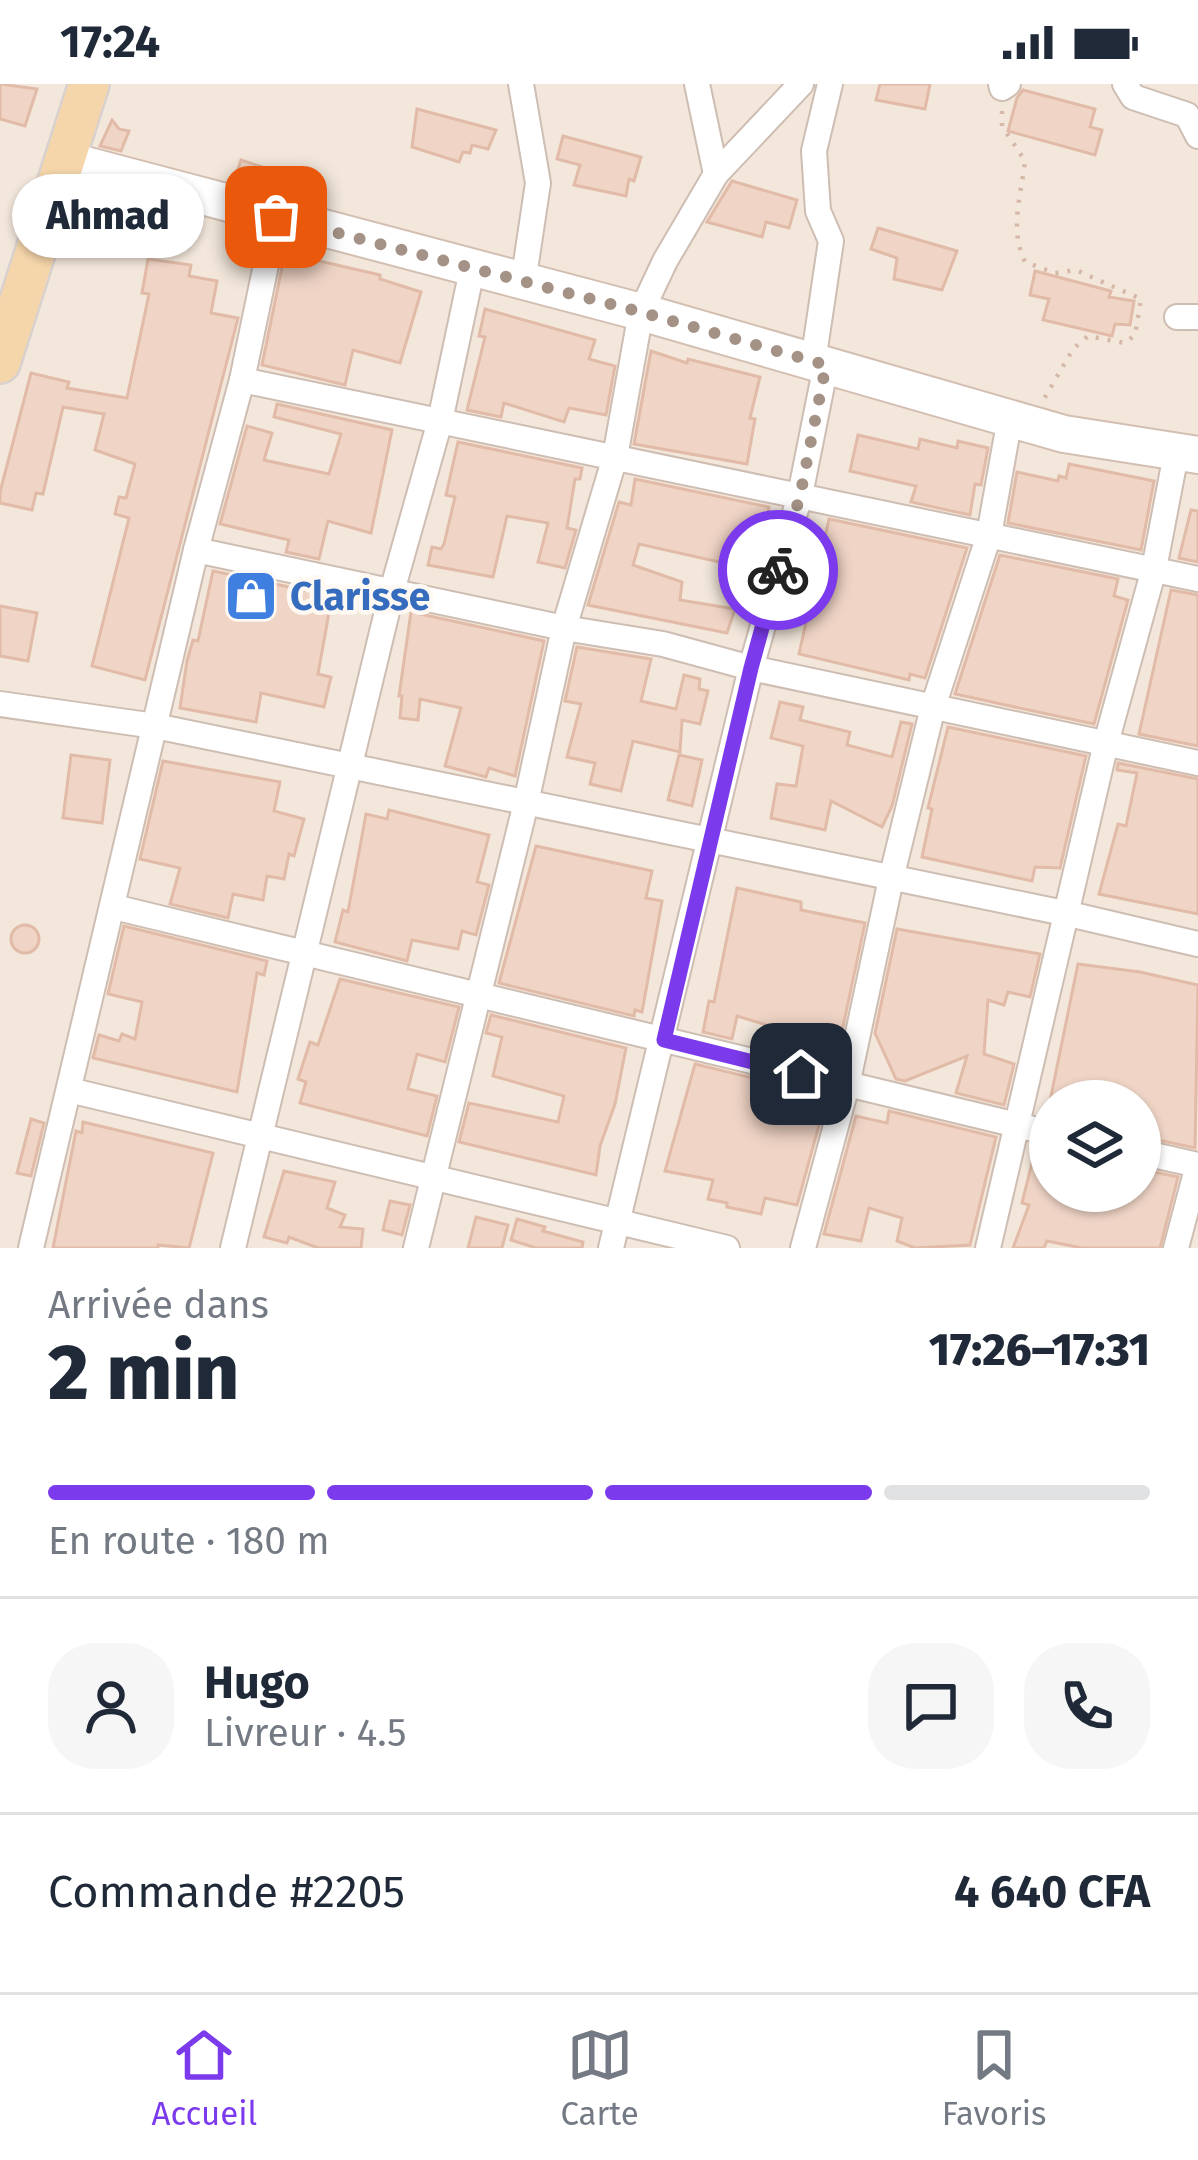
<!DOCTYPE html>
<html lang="fr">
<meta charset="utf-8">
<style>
body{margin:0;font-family:"Fira Sans",sans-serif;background:#f6f6f7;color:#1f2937;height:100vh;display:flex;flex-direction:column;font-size:45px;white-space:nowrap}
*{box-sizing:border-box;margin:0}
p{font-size:39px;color:#747a83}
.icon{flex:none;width:66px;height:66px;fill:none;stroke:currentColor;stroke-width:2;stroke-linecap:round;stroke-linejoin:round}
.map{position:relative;height:1164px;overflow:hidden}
.sheet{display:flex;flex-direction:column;background:#fff;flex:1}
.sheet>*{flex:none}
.buttons{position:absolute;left:1029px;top:996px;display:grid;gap:24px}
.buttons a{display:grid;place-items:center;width:132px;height:132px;border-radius:50%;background:#fff;box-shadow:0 3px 9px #0004;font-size:60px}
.pin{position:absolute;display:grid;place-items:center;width:102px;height:102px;color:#fff;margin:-51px;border-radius:24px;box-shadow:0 6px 18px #0006}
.courier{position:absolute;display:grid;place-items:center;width:120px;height:120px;margin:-60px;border:9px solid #7c3aed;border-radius:50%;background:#fff;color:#222;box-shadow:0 3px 15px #0007}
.bubble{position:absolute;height:84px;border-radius:42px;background:#fff;box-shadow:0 3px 9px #0004;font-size:39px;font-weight:800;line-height:84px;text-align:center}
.head em{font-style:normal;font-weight:800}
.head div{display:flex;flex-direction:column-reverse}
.head{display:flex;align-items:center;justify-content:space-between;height:204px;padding:0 48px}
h1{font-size:78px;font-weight:800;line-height:90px}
.bar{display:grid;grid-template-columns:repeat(4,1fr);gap:18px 12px;align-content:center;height:144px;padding:0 48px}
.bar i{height:15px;border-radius:9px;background:#e0e1e3}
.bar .current{background:#7c3aed}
.bar p{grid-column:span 4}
.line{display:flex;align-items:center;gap:30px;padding:0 48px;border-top:3px solid #e0e1e3}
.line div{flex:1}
.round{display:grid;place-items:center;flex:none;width:126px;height:126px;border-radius:48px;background:#f6f6f7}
.status{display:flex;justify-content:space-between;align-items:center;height:84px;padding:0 60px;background:#fff;direction:ltr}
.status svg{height:33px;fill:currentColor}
.tab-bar{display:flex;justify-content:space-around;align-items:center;height:168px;border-top:3px solid #e0e1e3;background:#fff;font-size:33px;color:#747a83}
.tab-bar a{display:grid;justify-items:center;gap:6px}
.tab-bar .current{color:#7c3aed}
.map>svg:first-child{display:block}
.residential{fill:#f3e7db;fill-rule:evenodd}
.building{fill:#f0d5c6;stroke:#e1bba7;stroke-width:3}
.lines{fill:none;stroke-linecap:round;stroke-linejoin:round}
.street-casing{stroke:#cebdb2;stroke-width:28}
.secondary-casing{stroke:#d3bfb2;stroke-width:40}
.primary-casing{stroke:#d9d1ce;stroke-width:44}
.path{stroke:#d5b8a8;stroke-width:4.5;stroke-dasharray:3 9;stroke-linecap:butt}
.street{stroke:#fff;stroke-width:24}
.secondary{stroke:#fff;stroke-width:36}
.primary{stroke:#f5d6aa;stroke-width:39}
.done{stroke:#a59287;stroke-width:12;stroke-dasharray:0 21.6}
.route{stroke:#7c3aed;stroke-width:15}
.labels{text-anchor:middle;stroke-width:9;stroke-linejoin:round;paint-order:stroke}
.shop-label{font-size:39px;font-weight:bold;fill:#366cbe;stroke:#fef9f3;text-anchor:start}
</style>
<div class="status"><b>17:24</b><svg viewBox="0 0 49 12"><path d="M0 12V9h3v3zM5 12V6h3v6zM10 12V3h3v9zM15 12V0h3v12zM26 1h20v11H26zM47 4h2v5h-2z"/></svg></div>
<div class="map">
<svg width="1198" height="1164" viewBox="0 0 1198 1164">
<rect width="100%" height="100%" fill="#fcf5ec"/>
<path class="residential" d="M0,0H1198V1164H0ZM1050,1017H1140V1107H1050Z"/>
<g class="building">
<polygon points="0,0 37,5 25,42 0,35"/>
<polygon points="880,0 930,0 925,25 876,16"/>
<polygon points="1023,6 1095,25 1090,43 1102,46 1095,71 1008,47 1017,14"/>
<polygon points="417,25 496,46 488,65 472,61 470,69 463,68 459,78 412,63"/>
<polygon points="112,36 119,45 129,47 121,67 100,62"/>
<polygon points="563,52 641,73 634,97 629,95 626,112 574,101 580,81 557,75"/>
<polygon points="241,76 265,84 259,102 235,95"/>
<polygon points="732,97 797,116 789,144 766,138 762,153 707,138"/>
<polygon points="878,144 957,167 942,206 894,195 897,174 871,165"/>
<polygon points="285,169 380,191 380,195 421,208 400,279 353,266 345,301 262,281"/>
<polygon points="148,175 191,181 189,192 217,197 211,229 238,234 145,596 92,582 129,434 115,430 119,413 126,414 135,380 95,366 104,330 63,323 43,410 36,409 32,426 0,419 0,408 31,289 69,298 67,304 127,314 149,210 142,209"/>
<polygon points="1035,187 1111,207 1109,213 1134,217 1130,241 1115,240 1112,252 1043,236 1049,215 1030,211"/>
<polygon points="485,225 595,256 589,275 615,282 606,331 569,324 564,338 504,319 501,333 467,326 485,253 479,252"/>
<polygon points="651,267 687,279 688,275 760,293 750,334 755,335 747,380 634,360"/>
<polygon points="277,320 392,346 371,449 328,437 319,475 286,468 289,456 220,440 247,342 272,349 264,376 329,390 341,350 274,333"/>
<polygon points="858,351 918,365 920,355 957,364 958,357 988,364 981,401 975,400 970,431 911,418 916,402 850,387"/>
<polygon points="458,358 582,384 580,395 575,395 567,444 576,446 565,484 538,478 548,439 507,432 493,493 428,481 432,463 441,465 444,460 455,413 446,411"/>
<polygon points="1069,380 1154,397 1141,466 1008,439 1017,388 1058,397 1059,392 1066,394"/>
<polygon points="635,395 769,423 755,486 639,460 633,481 682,498 680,516 735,525 727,549 588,521 619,418 631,421"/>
<polygon points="1191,426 1198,427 1198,478 1179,474"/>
<polygon points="829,435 967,464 925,594 910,590 909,596 799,570"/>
<polygon points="1000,471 1118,495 1114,512 1128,516 1094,640 955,610"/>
<polygon points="213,487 332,512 318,590 331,593 324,623 261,609 256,638 180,624 187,577 193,556 198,557"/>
<polygon points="1171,506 1198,511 1198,662 1139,650"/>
<polygon points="0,522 37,529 28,577 0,572"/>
<polygon points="411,528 544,557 515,692 489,684 486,693 445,682 461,624 420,615 418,636 400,634 402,612 399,612"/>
<polygon points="577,563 651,575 641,617 676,625 684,591 700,595 699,605 708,607 700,640 682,636 680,668 633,657 621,707 590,700 595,679 567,673 581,620 565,617"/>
<polygon points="780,618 803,623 800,636 850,648 847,661 892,673 901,638 912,640 892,722 882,743 831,717 825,746 771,734 777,700 796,702 803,662 771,654"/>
<polygon points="948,643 1086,672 1060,784 1035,783 1032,797 922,773 932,725 928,724"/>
<polygon points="71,671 110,676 102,739 63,734"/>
<polygon points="679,671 702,676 692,722 668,716"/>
<polygon points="163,677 280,698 274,727 304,735 294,772 289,770 284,795 267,792 263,816 233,810 228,834 170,820 180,784 140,775"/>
<polygon points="1118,679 1198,695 1198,830 1099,810 1118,740 1126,742 1137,689 1117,686"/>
<polygon points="389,726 489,751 477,798 489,801 476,851 462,847 458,865 412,856 407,877 335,858 343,826 348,828 366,730 387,735"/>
<polygon points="536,762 652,787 646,814 662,817 642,928 635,926 634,932 499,899"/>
<polygon points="737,804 801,818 801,826 865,839 835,980 779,967 783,946 737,932 732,955 703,948 709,917 714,918"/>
<circle cx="25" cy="855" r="14"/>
<polygon points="124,842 267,877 264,891 257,889 237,1008 93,974 99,951 119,957 122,950 135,955 142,918 108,910"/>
<polygon points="897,845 1040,870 1030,913 1008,908 1004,921 988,916 984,970 1014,980 1004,1021 956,1009 967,972 905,997 896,995 875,949"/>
<polygon points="1078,880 1140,888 1198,901 1195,1064 1140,1052 1140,1017 1050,1017"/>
<polygon points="340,895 459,923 445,978 417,970 408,1005 437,1012 427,1052 300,1019 306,998 298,995 310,958 318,961"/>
<polygon points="491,931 626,964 615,1020 600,1062 596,1091 459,1058 469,1019 558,1038 564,1012 493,992 502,953 486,949"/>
<polygon points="695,980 827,1012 797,1121 765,1114 761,1130 727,1123 727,1119 708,1115 713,1096 665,1087"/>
<polygon points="889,1027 996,1053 970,1161 915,1164 897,1157 902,1134 869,1124 861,1157 824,1150 856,1032 887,1039"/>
<polygon points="31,1035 44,1039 31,1092 17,1089"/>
<polygon points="83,1038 213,1069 189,1164 158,1161 158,1164 53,1164 76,1047 82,1049"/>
<polygon points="1036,1063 1050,1065 1050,1107 1140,1107 1140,1085 1178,1093 1160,1164 1082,1164 1047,1157 1044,1164 1013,1164 1029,1121 1022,1119"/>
<polygon points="284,1087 335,1098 327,1124 345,1131 340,1143 363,1145 361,1164 318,1164 289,1153 287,1159 264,1153"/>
<polygon points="390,1117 410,1121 402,1151 383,1146"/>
<polygon points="476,1133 508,1141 502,1164 468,1164"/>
<polygon points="517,1135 545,1143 543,1147 583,1158 582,1164 536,1164 511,1156"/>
</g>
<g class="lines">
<g class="street-casing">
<g id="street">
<polyline points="521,0 538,99 523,199"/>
<polyline points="697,0 716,90"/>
<polyline points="1001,0 1002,4 1008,0"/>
<polyline points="1125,0 1133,13 1187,31 1198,52"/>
<polyline points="1177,233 1198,233"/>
<polyline points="813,278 831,157 818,127 814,67 830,0"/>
<polyline points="242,296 1198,495"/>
<polyline points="196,466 564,544 663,560 751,584 1198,679"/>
<polyline points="0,620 155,642 1069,830 1198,860"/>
<polyline points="114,823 1050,1049"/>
<polyline points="69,1006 727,1164"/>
<polyline points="1140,1068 1198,1081"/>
<polyline points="31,1164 196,466 242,296 276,133"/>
<polyline points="233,1164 392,507 440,337 472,186"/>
<polyline points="416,1164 526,719 564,544 615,373 641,228 665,177 716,90 801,0"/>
<polyline points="611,1164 751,584 800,411 826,281"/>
<polyline points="803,1164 847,1001 891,795 933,623 989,451 1010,334"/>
<polyline points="988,1164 1106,659 1154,485 1176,370"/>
<polyline points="1176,1164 1198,1081"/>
</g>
</g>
<g class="secondary-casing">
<polyline id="secondary" points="66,76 641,228 1064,350 1198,371"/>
</g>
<g class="primary-casing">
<polyline id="primary" points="0,279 89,0"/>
</g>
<path class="path" d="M1002,27V42L1025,77C1021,113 1009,144 1025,178L1055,189L1076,186L1141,215L1135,251L1125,259L1088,252L1073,265L1044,315"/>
<use href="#street" class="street"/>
<use href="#secondary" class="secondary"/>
<use href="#primary" class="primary"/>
</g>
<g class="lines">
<polyline class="done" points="276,133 641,228 826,281 800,412 778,486"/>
<polyline class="route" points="778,486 751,584 664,956 801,990"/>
</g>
<defs>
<g id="shop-square" transform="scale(2.7)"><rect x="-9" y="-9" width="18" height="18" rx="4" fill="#3f7fe0" stroke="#fef9f3"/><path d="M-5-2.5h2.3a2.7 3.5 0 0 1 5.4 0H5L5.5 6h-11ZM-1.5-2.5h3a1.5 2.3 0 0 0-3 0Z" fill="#fff"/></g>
</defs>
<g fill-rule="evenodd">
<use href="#shop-square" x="251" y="512"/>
</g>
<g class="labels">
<g class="shop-label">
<text x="290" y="526">Clarisse</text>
</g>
</g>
</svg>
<div class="buttons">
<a><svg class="icon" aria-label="layers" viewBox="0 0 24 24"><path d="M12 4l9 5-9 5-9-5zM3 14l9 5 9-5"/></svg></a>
</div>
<div class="pin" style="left:276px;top:133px;background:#ea580c"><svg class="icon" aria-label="bag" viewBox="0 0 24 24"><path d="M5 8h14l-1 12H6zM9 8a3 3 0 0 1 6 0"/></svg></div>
<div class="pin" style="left:801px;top:990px;background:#1f2937"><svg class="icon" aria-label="home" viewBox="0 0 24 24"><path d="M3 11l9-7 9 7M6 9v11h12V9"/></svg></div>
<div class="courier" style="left:778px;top:486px"><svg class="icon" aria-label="bike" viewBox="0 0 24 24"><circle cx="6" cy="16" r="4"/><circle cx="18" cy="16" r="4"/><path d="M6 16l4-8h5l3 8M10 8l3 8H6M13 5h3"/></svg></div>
<div class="bubble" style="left:12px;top:90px;width:192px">Ahmad</div>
</div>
<section class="sheet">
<div class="head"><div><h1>2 min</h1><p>Arrivée dans</p></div><em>17:26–17:31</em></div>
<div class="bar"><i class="current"></i><i class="current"></i><i class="current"></i><i></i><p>En route · 180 m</p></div>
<div class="line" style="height:216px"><a class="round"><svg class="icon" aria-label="person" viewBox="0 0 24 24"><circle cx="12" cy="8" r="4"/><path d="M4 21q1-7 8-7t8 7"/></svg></a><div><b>Hugo</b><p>Livreur · 4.5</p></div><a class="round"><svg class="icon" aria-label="chat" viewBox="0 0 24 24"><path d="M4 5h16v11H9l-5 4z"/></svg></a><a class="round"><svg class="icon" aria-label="phone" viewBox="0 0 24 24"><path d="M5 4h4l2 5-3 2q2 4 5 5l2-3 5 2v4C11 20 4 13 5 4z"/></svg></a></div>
<div class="line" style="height:156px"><div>Commande #2205</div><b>4 640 CFA</b></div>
</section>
<nav class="tab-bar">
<a class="current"><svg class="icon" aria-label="home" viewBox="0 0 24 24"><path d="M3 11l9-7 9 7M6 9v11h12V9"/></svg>Accueil</a>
<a><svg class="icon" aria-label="map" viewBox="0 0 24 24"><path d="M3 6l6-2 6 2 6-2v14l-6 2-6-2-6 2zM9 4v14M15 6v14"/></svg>Carte</a>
<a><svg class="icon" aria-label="saved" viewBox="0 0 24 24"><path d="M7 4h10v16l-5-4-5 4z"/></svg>Favoris</a>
</nav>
